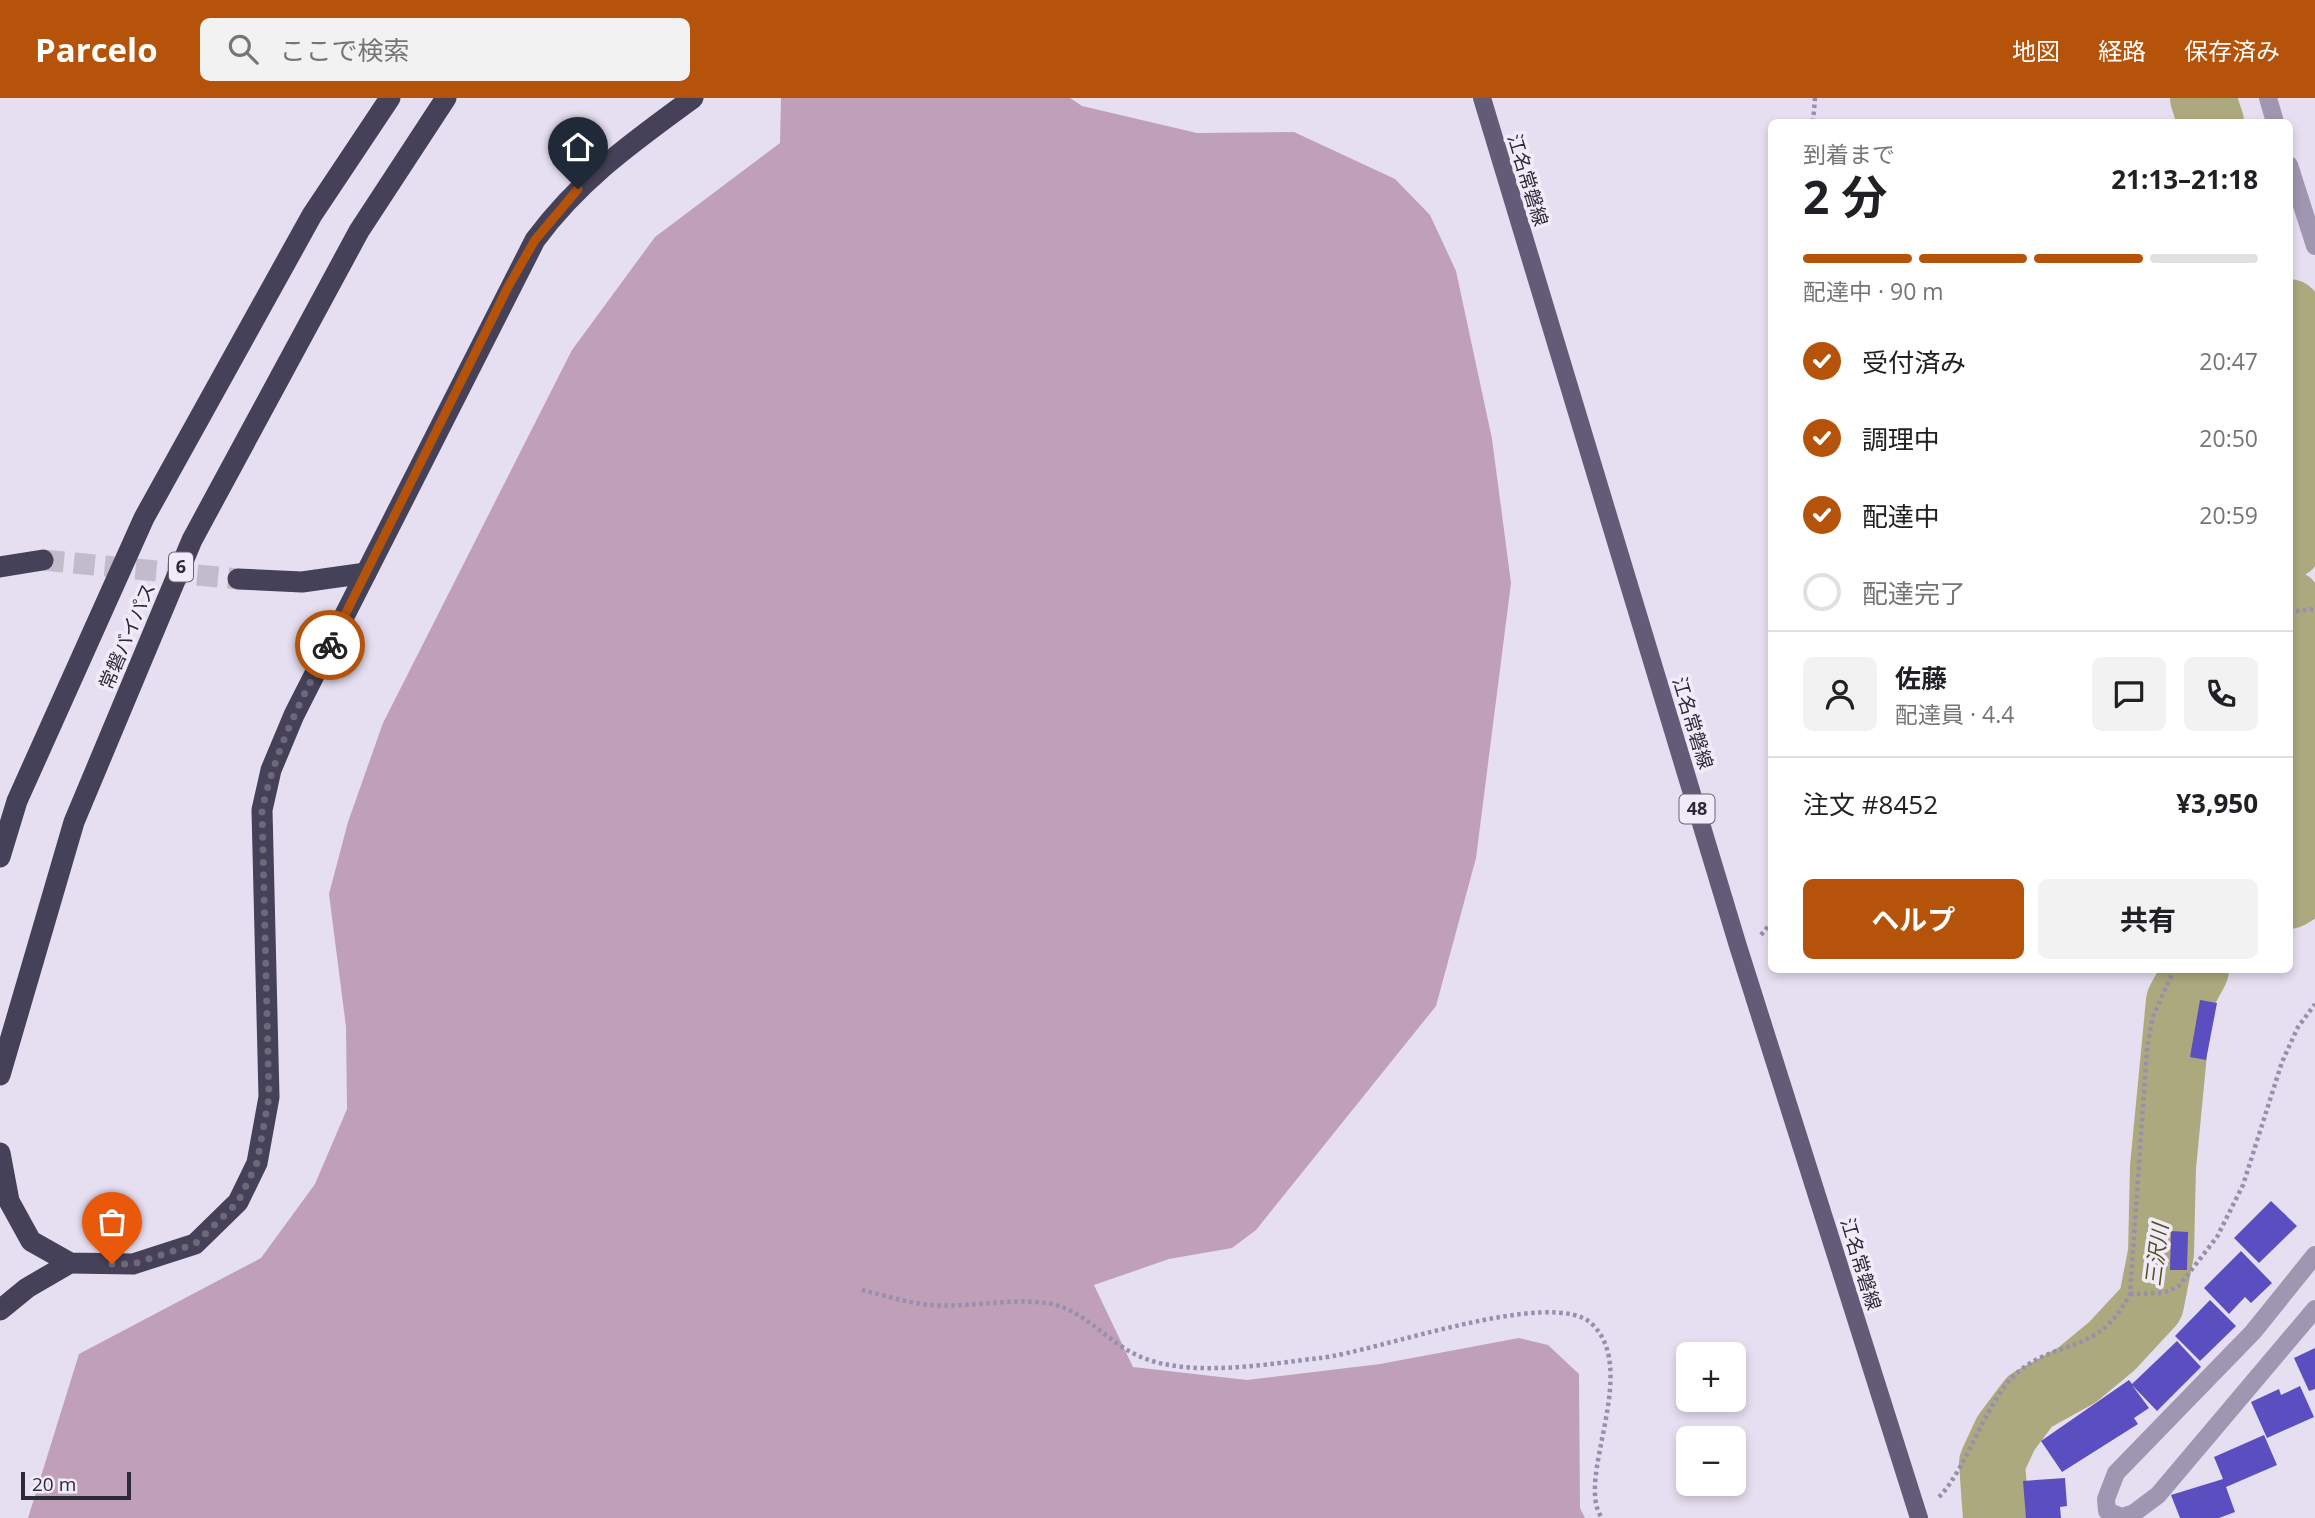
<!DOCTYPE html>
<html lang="ja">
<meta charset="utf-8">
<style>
body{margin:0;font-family:"Open Sans","Noto Sans JP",sans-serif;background:#f2f2f2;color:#202124;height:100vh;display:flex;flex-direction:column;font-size:26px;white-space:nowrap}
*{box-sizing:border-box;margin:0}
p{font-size:23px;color:#757577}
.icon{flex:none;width:38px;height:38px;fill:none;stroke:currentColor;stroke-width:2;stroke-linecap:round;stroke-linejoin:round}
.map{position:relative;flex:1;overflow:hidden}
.drawer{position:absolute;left:1768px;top:21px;width:525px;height:854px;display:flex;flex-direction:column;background:#fff;border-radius:10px;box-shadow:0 4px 10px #0003}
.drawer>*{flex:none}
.buttons{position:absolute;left:1676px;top:1244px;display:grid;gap:14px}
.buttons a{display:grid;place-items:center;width:70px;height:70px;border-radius:10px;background:#fff;box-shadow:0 4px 10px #0003;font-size:35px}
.scale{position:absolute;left:21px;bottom:18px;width:110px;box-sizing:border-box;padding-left:7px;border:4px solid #2c2a37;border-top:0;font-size:19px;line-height:24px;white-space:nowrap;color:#2c2a37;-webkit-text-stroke:5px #f1ebf9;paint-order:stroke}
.pin{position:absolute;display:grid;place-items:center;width:60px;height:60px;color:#fff;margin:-72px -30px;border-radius:50% 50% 50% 0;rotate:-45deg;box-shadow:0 0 7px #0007}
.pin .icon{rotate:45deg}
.courier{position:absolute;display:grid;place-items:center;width:70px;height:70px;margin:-35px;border:5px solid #b45309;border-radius:50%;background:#fff;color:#222;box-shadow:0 2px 9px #0007}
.headline em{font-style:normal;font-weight:700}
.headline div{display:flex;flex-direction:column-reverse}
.headline{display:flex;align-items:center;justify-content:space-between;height:119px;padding:0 35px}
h1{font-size:46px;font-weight:700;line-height:52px}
.bar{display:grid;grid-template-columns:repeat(4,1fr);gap:10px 7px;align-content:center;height:84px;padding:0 35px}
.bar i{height:9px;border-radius:5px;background:#e0e0e0}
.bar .active{background:#b45309}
.bar p{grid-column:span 4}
.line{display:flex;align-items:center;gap:18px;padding:0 35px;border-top:2px solid #e0e0e0}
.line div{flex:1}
.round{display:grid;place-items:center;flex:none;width:74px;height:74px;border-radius:10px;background:#f2f2f2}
ol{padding:0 35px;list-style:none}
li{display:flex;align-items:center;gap:21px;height:77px}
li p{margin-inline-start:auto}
li .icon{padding:7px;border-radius:50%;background:#b45309;color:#fff;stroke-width:4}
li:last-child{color:#757577}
li i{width:38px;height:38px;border:4px solid #e0e0e0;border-radius:50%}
.button{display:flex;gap:14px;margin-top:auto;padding:14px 35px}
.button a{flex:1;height:80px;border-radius:10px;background:#b45309;color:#fff;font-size:28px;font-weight:700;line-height:80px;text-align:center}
.button a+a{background:#f2f2f2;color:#202124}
header{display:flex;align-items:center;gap:42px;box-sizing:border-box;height:98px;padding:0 35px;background:#b45309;color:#fff}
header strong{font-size:33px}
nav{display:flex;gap:38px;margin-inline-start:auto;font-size:24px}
.search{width:490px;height:63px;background:#f2f2f2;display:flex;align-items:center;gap:18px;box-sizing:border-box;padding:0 24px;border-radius:10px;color:#757577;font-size:26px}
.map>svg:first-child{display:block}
.green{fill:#c09fb9}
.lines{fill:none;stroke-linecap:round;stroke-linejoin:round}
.river{stroke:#ada97f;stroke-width:66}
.building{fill:#5b4ec0}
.highway-tunnel{stroke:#c1bbcc;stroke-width:21;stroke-dasharray:21 10;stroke-linecap:butt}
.path{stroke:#988fad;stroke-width:4.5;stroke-dasharray:3.5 3.5;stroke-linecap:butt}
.street{stroke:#9f96b2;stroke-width:18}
.primary{stroke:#625c78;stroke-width:18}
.highway{stroke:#454158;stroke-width:21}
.done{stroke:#6d6978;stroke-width:7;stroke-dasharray:0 12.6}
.route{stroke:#b45309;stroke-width:9}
.labels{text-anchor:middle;stroke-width:7;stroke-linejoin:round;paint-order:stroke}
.shield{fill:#f1ebf9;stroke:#676471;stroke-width:2}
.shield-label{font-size:18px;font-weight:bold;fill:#2c2a37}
.street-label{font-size:19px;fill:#2c2a37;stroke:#f1ebf9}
.water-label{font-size:21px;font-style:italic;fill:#575321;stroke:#f1ebf9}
</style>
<header>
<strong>Parcelo</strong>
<div class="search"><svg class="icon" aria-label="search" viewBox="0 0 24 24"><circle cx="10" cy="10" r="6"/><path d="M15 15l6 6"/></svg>ここで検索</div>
<nav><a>地図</a><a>経路</a><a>保存済み</a></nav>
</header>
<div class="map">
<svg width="2315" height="1420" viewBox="0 0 2315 1420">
<rect width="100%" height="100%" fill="#e6dff1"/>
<polygon class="green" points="781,0 1070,0 1082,8 1197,35 1294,34 1395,81 1430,117 1456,173 1492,341 1511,485 1476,760 1436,908 1256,1132 1232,1150 1169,1161 1094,1187 1133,1269 1247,1282 1380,1266 1519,1240 1548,1247 1579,1276 1580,1410 1585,1420 28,1420 79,1256 261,1160 315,1086 347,1011 346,929 329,796 348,724 383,625 572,252 655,139 780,45"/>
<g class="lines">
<g class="river">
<polyline points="2203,0 2211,24"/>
<path d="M2289,214C2300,244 2315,281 2314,314C2312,360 2292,403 2289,448"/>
<polyline points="2289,505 2310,640 2315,757 2302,790 2289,798"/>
<polyline points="1996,1420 1992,1365 2006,1335 2030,1303 2077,1277 2112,1248 2151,1206 2161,1155 2163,1069 2179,903 2196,872"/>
</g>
</g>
<g class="building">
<polygon points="2200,902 2217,905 2206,962 2190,959"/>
<polygon points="2271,1103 2297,1128 2259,1165 2234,1140"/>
<polygon points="2171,1133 2188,1134 2187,1172 2170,1172"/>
<polygon points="2241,1153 2272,1185 2251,1205 2245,1199 2229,1216 2204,1190"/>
<polygon points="2210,1202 2236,1228 2200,1263 2175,1238"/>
<polygon points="2177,1243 2201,1269 2157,1313 2132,1287 2149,1310 2134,1320 2138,1326 2062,1374 2041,1343 2129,1282 2132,1286"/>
<polygon points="2315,1250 2315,1291 2309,1293 2294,1260"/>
<polygon points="2300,1288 2314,1319 2267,1340 2251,1304 2279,1291 2281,1297"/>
<polygon points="2264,1337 2277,1367 2226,1389 2235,1414 2219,1420 2180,1420 2171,1397 2223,1381 2214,1359"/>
<polygon points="2065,1380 2067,1408 2060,1409 2061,1420 2026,1420 2023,1383"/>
</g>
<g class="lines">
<polyline class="highway-tunnel" points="43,462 238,481"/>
<g class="path">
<polyline points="1813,24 1815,0"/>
<polyline points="2289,514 2315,511"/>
<polyline points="1761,837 1771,825"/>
<path d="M862,1192C884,1197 907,1205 930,1207C968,1210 1008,1200 1046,1205C1084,1210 1107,1245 1141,1259C1191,1280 1268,1266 1320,1260C1376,1254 1553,1188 1592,1226C1641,1273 1574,1382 1602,1420"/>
<polyline points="2130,1196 2163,1195 2178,1189 2217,1139 2243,1087 2282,964 2298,929 2315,906"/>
<path d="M1939,1399C1968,1369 1986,1302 2017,1275C2059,1239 2097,1259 2130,1196L2147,951L2153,918L2174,872"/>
</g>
<g class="street">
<polyline points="2268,0 2275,24"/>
<polyline points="2289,67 2315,148"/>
<polyline points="2315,1157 2253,1234 2116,1375 2106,1401 2107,1413 2122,1419 2134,1415 2158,1397 2315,1211"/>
</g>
<polyline class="primary" points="1482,0 1738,848 1919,1420"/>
<g class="highway">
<polyline points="0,469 43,462"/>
<polyline points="238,481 302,484 366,475"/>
<polyline points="0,759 17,703 144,420 312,117 390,0"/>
<polyline points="0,977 74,724 192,442 359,133 446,0"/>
<path d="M0,1055L9,1103L31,1143L70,1165L133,1166L195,1146L238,1104L257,1065L269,999L262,712L271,672L294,617L535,142C580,81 633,44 693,0"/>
<polyline points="0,1212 27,1190 70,1165"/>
</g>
</g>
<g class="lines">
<path class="done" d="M112,1166H133L195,1146L238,1104L257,1065L269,999L262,712C275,653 301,600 330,547"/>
<polyline class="route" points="330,547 508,189 535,142 578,91"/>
</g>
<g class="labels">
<g class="shield">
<rect x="169" y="454.5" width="24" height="29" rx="5"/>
<rect x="1679.5" y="696.5" width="35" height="29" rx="5"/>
</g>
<g class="shield-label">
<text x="181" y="475">6</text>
<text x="1697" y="717">48</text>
</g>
<g class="street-label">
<text transform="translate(1528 82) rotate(73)" y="7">江名常磐線</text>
<text transform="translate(127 538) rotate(-67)" y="7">常磐バイパス</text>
<text transform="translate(1693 625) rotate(73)" y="7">江名常磐線</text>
<text transform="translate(1861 1166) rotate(73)" y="7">江名常磐線</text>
</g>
<g class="water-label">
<text transform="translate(2157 1157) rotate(-83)" y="7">三沢川</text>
</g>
</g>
</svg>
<div class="buttons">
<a>+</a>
<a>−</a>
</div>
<div class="scale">20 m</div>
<div class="pin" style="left:112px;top:1166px;background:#ea580c"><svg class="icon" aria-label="bag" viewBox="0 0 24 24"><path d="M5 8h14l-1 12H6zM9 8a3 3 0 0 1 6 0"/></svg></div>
<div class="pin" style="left:578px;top:91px;background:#1f2937"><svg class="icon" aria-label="home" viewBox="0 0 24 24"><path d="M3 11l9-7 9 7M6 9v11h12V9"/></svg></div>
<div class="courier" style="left:330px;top:547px"><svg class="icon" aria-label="bike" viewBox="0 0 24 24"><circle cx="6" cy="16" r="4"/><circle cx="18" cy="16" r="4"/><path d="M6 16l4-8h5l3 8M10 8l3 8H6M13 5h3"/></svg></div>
<section class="drawer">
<div class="headline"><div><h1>2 分</h1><p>到着まで</p></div><em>21:13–21:18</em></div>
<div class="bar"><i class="active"></i><i class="active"></i><i class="active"></i><i></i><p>配達中 · 90 m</p></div>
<ol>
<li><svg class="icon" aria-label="check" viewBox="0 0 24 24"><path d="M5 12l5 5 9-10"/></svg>受付済み<p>20:47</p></li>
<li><svg class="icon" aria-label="check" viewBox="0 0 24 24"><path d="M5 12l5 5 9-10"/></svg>調理中<p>20:50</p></li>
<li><svg class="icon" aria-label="check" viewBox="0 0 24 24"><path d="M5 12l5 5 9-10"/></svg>配達中<p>20:59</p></li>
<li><i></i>配達完了</li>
</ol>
<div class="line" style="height:126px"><a class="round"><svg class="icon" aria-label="person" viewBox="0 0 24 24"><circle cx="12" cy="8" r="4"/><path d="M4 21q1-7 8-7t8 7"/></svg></a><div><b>佐藤</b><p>配達員 · 4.4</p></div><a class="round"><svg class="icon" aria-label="chat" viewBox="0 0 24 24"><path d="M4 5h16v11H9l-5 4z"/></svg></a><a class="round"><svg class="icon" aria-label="phone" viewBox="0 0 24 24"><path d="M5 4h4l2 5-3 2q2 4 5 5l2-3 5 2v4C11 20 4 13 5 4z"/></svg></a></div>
<div class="line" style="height:91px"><div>注文 #8452</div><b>¥3,950</b></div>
<div class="button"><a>ヘルプ</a><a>共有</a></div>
</section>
</div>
